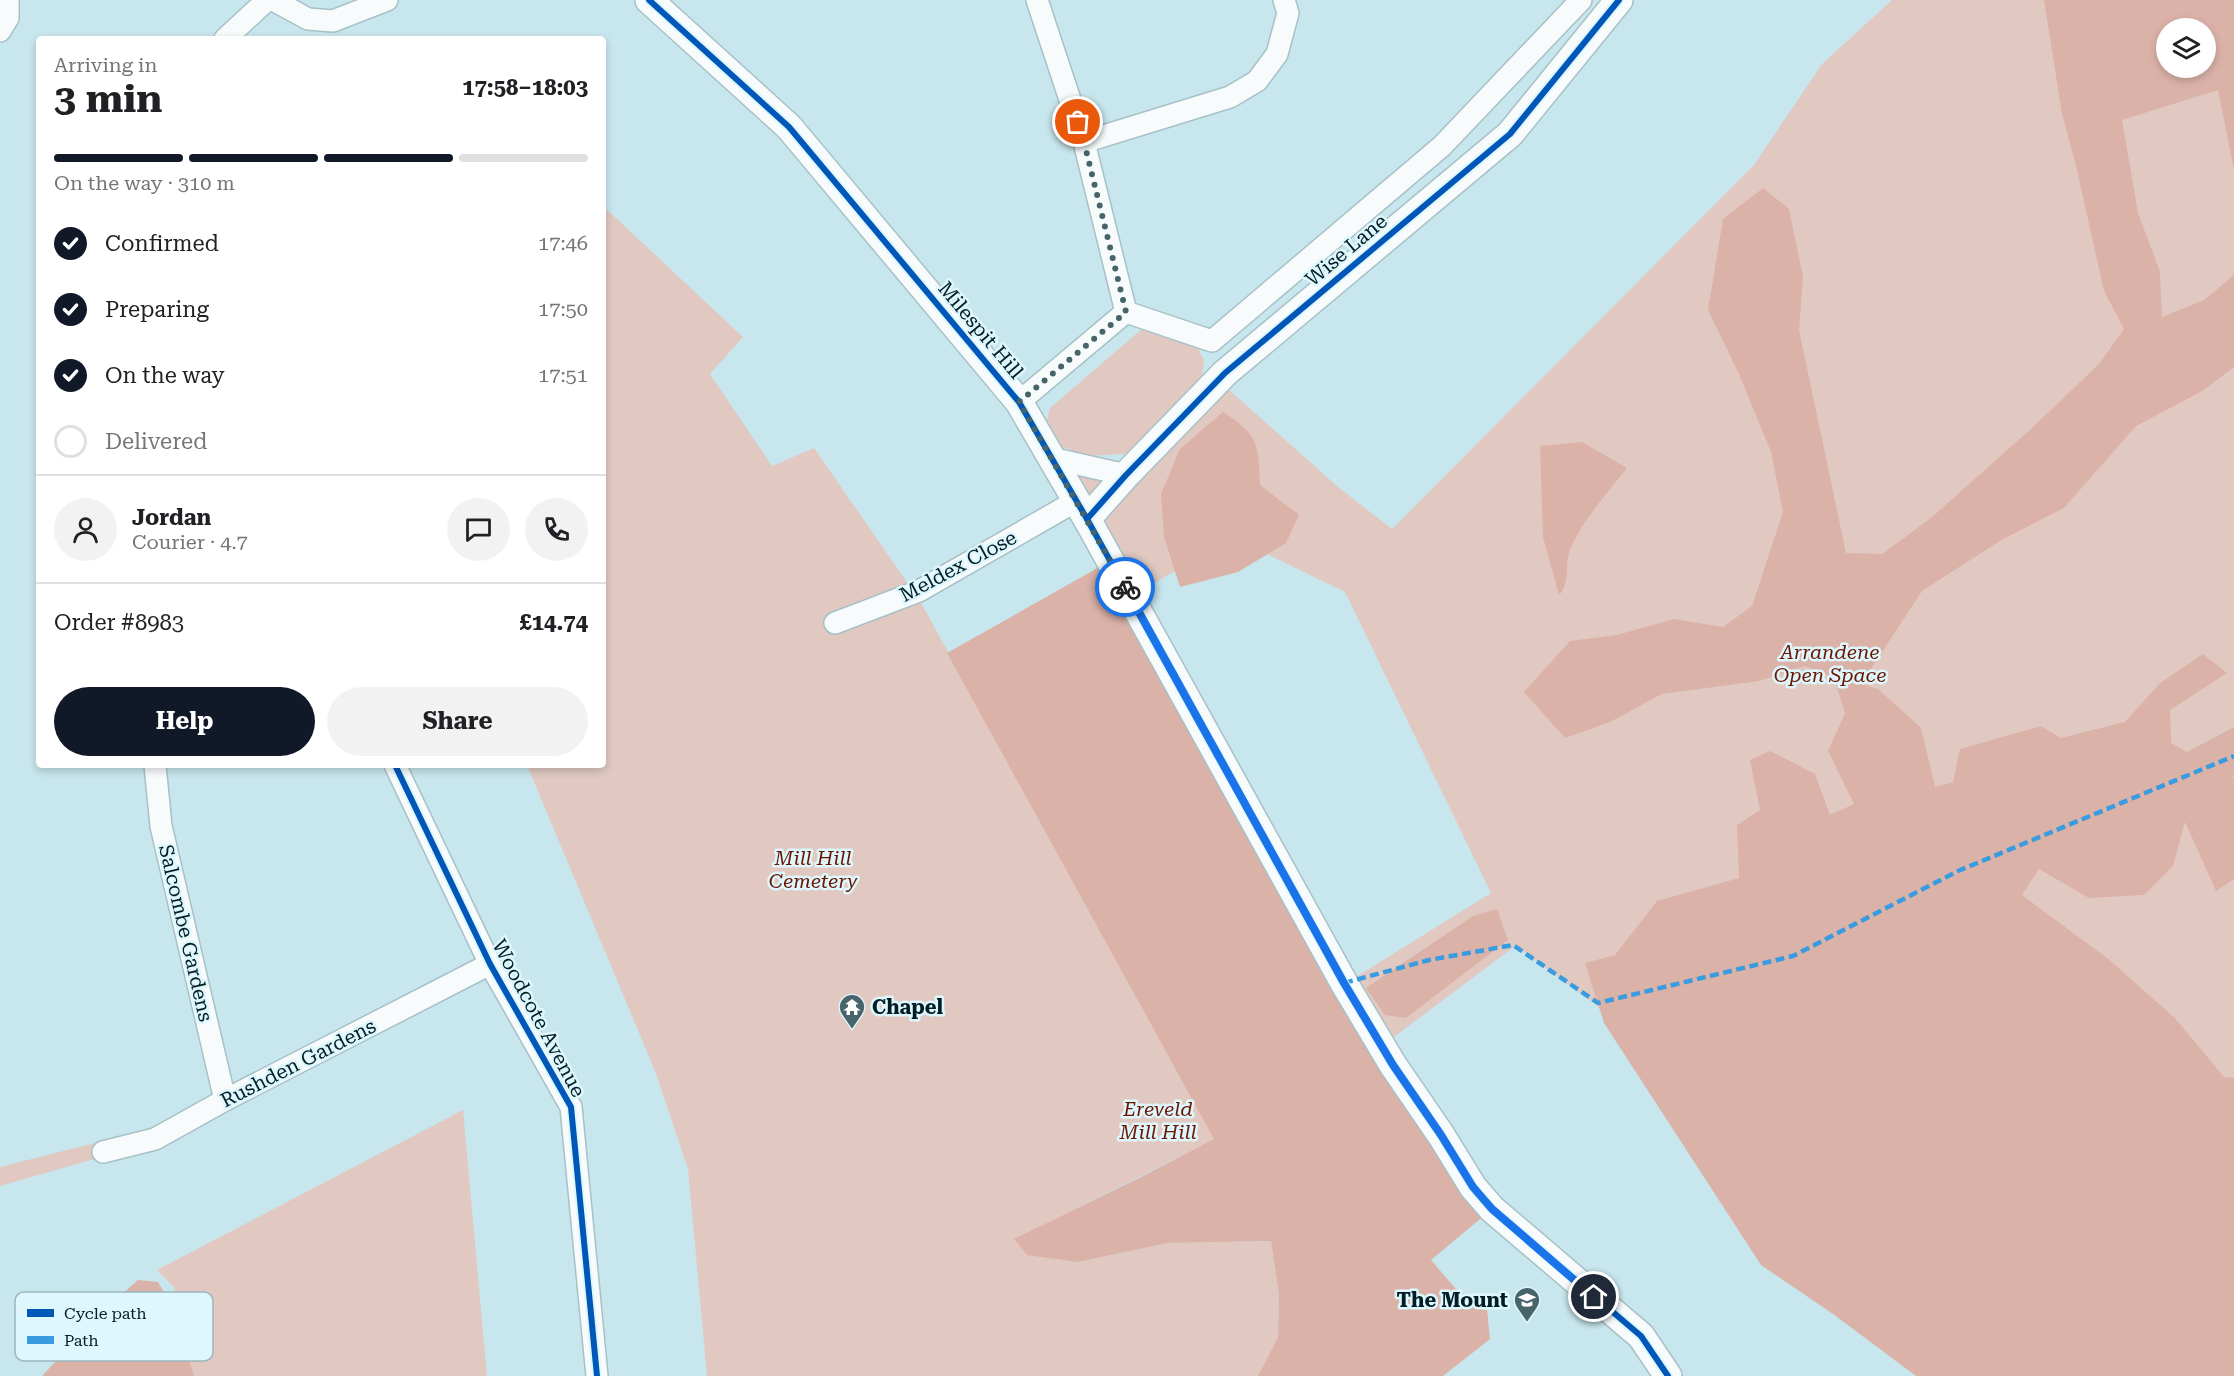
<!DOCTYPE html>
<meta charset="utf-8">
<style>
body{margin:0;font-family:"Roboto Serif",serif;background:#f2f2f2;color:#202124;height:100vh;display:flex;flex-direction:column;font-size:22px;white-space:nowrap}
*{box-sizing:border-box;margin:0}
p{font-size:20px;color:#757577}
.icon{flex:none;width:33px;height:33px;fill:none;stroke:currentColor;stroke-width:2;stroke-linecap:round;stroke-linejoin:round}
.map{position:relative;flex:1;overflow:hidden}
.panel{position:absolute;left:36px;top:36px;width:570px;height:732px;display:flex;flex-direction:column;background:#fff;border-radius:6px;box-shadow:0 3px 9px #0003}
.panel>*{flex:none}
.buttons{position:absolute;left:2156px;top:18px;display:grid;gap:12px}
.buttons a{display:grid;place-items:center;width:60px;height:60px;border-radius:50%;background:#fff;box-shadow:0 3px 9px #0003;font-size:30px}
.pin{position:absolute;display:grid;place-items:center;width:51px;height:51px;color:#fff;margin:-26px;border:3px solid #fff;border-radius:50%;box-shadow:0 2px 6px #0007}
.courier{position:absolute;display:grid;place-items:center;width:60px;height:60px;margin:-30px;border:4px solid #1a73e8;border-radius:50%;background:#fff;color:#222;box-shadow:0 2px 8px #0007}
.summary em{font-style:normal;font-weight:700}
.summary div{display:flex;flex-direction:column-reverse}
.summary{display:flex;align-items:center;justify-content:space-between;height:102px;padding:0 18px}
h1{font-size:39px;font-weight:700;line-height:45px}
.bar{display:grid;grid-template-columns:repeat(4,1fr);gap:9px 6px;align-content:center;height:72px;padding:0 18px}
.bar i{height:8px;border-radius:4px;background:#e0e0e0}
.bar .selected{background:#111827}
.bar p{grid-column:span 4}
.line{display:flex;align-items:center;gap:15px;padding:0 18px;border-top:2px solid #e0e0e0}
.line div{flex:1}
.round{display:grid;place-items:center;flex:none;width:63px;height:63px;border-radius:32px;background:#f2f2f2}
ol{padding:0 18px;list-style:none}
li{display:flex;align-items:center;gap:18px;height:66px}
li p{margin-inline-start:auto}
li .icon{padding:6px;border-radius:50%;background:#111827;color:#fff;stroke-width:4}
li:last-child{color:#757577}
li i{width:33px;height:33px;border:3px solid #e0e0e0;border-radius:50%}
.cta{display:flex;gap:12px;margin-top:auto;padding:12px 18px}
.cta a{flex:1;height:69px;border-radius:36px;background:#111827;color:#fff;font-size:24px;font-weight:700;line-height:69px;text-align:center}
.cta a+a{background:#f2f2f2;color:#202124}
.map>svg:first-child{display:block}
.green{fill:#e1c9c2;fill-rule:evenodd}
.forest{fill:#dbb2a8;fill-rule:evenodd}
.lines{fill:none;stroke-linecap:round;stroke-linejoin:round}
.minor-casing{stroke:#a7c1c7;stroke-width:24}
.tertiary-casing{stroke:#a7c1c7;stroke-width:30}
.minor{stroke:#f7fbfc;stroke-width:21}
.tertiary{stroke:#f7fbfc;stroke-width:27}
.quiet{stroke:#399be0;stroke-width:4.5;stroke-dasharray:9 4.5;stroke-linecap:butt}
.cycleway-casing{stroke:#ddf7fd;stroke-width:10}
.cycleway{stroke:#0057b8;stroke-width:6}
.done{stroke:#47646a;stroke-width:6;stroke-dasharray:0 10.8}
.route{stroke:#1a73e8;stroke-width:8}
.labels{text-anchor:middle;stroke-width:5;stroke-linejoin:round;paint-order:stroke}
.street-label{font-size:20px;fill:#021e24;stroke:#ddf7fd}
.park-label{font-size:20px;font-style:italic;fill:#6c1500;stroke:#ddf7fd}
.poi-label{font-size:20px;font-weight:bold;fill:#021e24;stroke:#ddf7fd;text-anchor:start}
.key{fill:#ddf7fd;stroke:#9bb6bc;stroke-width:1.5}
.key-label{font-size:16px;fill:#021e24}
</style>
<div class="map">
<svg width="2234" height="1376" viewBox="0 0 2234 1376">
<rect width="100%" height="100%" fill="#c8e6ed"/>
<g class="green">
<path d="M1892,0H2234V1376L1621,1023L1515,946L1386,1043L1348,982L1491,893L1345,592L1232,537L1131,597L1087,519L1218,380L1338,487L1392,529L1754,165L1822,64ZM2166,28H2205V68H2166Z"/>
<polygon points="603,206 743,337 710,374 772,466 814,448 920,601 1215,1139 1015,1239 1078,1262 1168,1243 1271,1241 1279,1295 1278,1337 1258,1376 707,1376 688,1169 655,1071 527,765 603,765"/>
<polygon points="1142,329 1174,330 1198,348 1204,360 1202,376 1138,445 1124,454 1090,456 1062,447 1045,429 1050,408"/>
<polygon points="1069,474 1112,482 1092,506"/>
<polygon points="463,1110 487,1376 188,1376 174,1287 157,1270"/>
<polygon points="95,1143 98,1158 0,1186 0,1167"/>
</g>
<g class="forest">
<path d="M2044,0H2234V170L2218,90L2122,120L2138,213L2160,272L2162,317L2204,300L2234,275V367L2204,390L2136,426L2064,508L2003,539L1922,591L1861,684L1878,689L1921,728L1935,787L1953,782L1960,749L2041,726L2061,738L2125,722L2160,683L2203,654L2227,673L2170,710L2171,743L2187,752L2234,727V774L2232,777H2234V879L2216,891L2185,822L2173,866L2144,895L2089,898L2039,869L2022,895L2107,958L2175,1018L2224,1077L2234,1078V1376H1916L1833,1314L1761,1265L1604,1023L1585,963L1615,955L1657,901L1739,878L1737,825L1760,810L1750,760L1770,751L1815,774L1830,815L1854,804L1828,751L1845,713L1834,678L1805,666L1759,681L1662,694L1610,722L1565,738L1524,692L1570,641L1617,635L1674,619L1723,627L1752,606L1783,512L1771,452L1739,374L1708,310L1723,219L1763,188L1789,209L1803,277L1799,330L1846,553L1882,554L1931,518L2032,428L2099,364L2124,329L2104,291L2077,170L2062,114ZM2166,28H2205V68H2166Z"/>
<path d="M1223,412C1259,435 1258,443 1260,485L1299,515L1286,543L1238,572L1180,587L1164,537L1161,494L1180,449Z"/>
<path d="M1582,442L1627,468C1608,492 1581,522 1570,550C1564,565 1571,583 1559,595L1543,537L1540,446Z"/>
<polygon points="1110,561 1492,1209 1431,1260 1455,1288 1487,1309 1490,1339 1443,1376 1258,1376 1278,1337 1279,1295 1271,1241 1168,1243 1078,1262 1027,1255 1014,1239 1141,1177 1214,1139 947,653"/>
<polygon points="1497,909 1508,940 1406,1018 1385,1015 1366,988 1473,916"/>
<polygon points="138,1280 158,1282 173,1308 194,1376 42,1376 97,1317"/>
</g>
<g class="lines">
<g class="minor-casing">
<g id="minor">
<polyline points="273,0 308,19 333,21 387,0"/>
<polyline points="0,31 8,18 8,0"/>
<polyline points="225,39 267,0"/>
<polyline points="1084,142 1230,97 1257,81 1277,54 1288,13 1284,0"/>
<polyline points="1126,312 1212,341 1442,146 1581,0"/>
<polyline points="1019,402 1126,312 1084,142 1037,0"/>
<polyline points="1051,458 1126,475"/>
<polyline points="835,623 919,591 1076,501"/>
<polyline points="155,765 161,826 225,1100"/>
<polyline points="395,765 490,964 571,1107 597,1376"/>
<polyline points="103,1152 155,1139 225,1100 490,964"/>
</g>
</g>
<g class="tertiary-casing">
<g id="tertiary">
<polyline points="649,0 789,127 1019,402 1087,519 1344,983 1393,1065 1441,1135 1473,1187 1492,1209 1641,1336 1668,1376"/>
<polyline points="1087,519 1126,475 1225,373 1510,134 1619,0"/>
</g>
</g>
<use href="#minor" class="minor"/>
<use href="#tertiary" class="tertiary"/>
<polyline class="quiet" points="1344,983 1429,960 1513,945 1598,1003 1793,956 1958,871 2234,756"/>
<g class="cycleway-casing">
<g id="cycleway">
<polyline points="649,0 789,127 1019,402 1087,519 1344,983 1393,1065 1441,1135 1473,1187 1492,1209 1641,1336 1668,1376"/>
<polyline points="1087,519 1126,475 1225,373 1510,134 1619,0"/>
<polyline points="395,765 490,964 571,1107 597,1376"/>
</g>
</g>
<use href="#cycleway" class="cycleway"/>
</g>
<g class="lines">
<polyline class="done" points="1078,122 1084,142 1126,312 1019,402 1125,587"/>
<polyline class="route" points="1125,587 1344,983 1393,1065 1441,1135 1473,1187 1492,1209 1594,1297"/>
</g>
<defs>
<g id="temple-pin" transform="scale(1.35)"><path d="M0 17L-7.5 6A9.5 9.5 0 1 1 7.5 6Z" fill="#47646a" stroke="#ddf7fd"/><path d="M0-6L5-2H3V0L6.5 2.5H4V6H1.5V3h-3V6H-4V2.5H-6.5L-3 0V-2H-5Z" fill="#fff"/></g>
<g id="school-pin" transform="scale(1.35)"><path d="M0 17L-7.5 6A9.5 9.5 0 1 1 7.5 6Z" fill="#47646a" stroke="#ddf7fd"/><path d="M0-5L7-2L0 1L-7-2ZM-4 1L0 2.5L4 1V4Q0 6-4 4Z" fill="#fff"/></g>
</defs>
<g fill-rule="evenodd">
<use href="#temple-pin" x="852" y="1007"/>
<use href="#school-pin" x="1527" y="1300"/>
</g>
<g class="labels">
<g class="street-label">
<text transform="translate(1346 250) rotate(-40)" y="7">Wise Lane</text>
<text transform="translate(981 330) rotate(50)" y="7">Milespit Hill</text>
<text transform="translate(958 566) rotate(-28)" y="7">Meldex Close</text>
<text transform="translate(186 933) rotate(77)" y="7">Salcombe Gardens</text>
<text transform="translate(539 1018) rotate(62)" y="7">Woodcote Avenue</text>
<text transform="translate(298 1063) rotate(-27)" y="7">Rushden Gardens</text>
</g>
<g class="park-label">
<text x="1830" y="659">Arrandene<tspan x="1830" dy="23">Open Space</tspan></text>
<text x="813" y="865">Mill Hill<tspan x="813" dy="23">Cemetery</tspan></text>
<text x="1158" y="1116">Ereveld<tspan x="1158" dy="23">Mill Hill</tspan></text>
</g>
<g class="poi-label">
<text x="872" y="1014">Chapel</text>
<text x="1508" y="1307" text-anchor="end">The Mount</text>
</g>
</g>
<rect x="15" y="1292" width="198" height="69" rx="9" class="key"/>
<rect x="27" y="1309" width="27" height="8" fill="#0057b8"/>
<rect x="27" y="1336" width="27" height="8" fill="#399be0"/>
<g class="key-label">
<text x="64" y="1319">Cycle path</text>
<text x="64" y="1346">Path</text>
</g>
</svg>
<div class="buttons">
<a><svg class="icon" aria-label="layers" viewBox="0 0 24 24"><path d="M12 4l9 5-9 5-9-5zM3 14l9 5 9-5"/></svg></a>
</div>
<div class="pin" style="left:1078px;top:122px;background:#ea580c"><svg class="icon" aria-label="bag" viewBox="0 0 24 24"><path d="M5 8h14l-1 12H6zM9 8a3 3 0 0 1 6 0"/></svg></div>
<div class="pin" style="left:1594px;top:1297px;background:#1f2937"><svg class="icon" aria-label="home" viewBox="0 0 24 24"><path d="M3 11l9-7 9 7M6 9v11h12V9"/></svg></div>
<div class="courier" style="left:1125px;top:587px"><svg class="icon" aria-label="bike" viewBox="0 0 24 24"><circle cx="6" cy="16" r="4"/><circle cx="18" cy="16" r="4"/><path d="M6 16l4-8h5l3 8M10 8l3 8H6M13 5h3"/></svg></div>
<section class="panel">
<div class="summary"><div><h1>3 min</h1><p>Arriving in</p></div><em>17:58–18:03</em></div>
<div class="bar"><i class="selected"></i><i class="selected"></i><i class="selected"></i><i></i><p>On the way · 310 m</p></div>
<ol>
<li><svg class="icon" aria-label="check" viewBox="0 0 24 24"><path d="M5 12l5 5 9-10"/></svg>Confirmed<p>17:46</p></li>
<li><svg class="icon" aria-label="check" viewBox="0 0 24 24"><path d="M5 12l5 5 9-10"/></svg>Preparing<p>17:50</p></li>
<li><svg class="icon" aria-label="check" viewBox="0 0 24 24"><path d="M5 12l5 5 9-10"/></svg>On the way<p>17:51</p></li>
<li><i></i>Delivered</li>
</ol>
<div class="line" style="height:108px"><a class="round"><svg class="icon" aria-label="person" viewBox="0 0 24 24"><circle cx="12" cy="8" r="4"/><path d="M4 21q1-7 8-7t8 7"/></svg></a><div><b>Jordan</b><p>Courier · 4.7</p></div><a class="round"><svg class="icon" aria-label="chat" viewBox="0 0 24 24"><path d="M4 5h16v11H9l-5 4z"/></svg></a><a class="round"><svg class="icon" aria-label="phone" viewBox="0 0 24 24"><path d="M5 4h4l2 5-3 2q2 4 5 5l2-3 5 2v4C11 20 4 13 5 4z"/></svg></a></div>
<div class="line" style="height:78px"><div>Order #8983</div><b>£14.74</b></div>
<div class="cta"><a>Help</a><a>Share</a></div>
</section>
</div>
